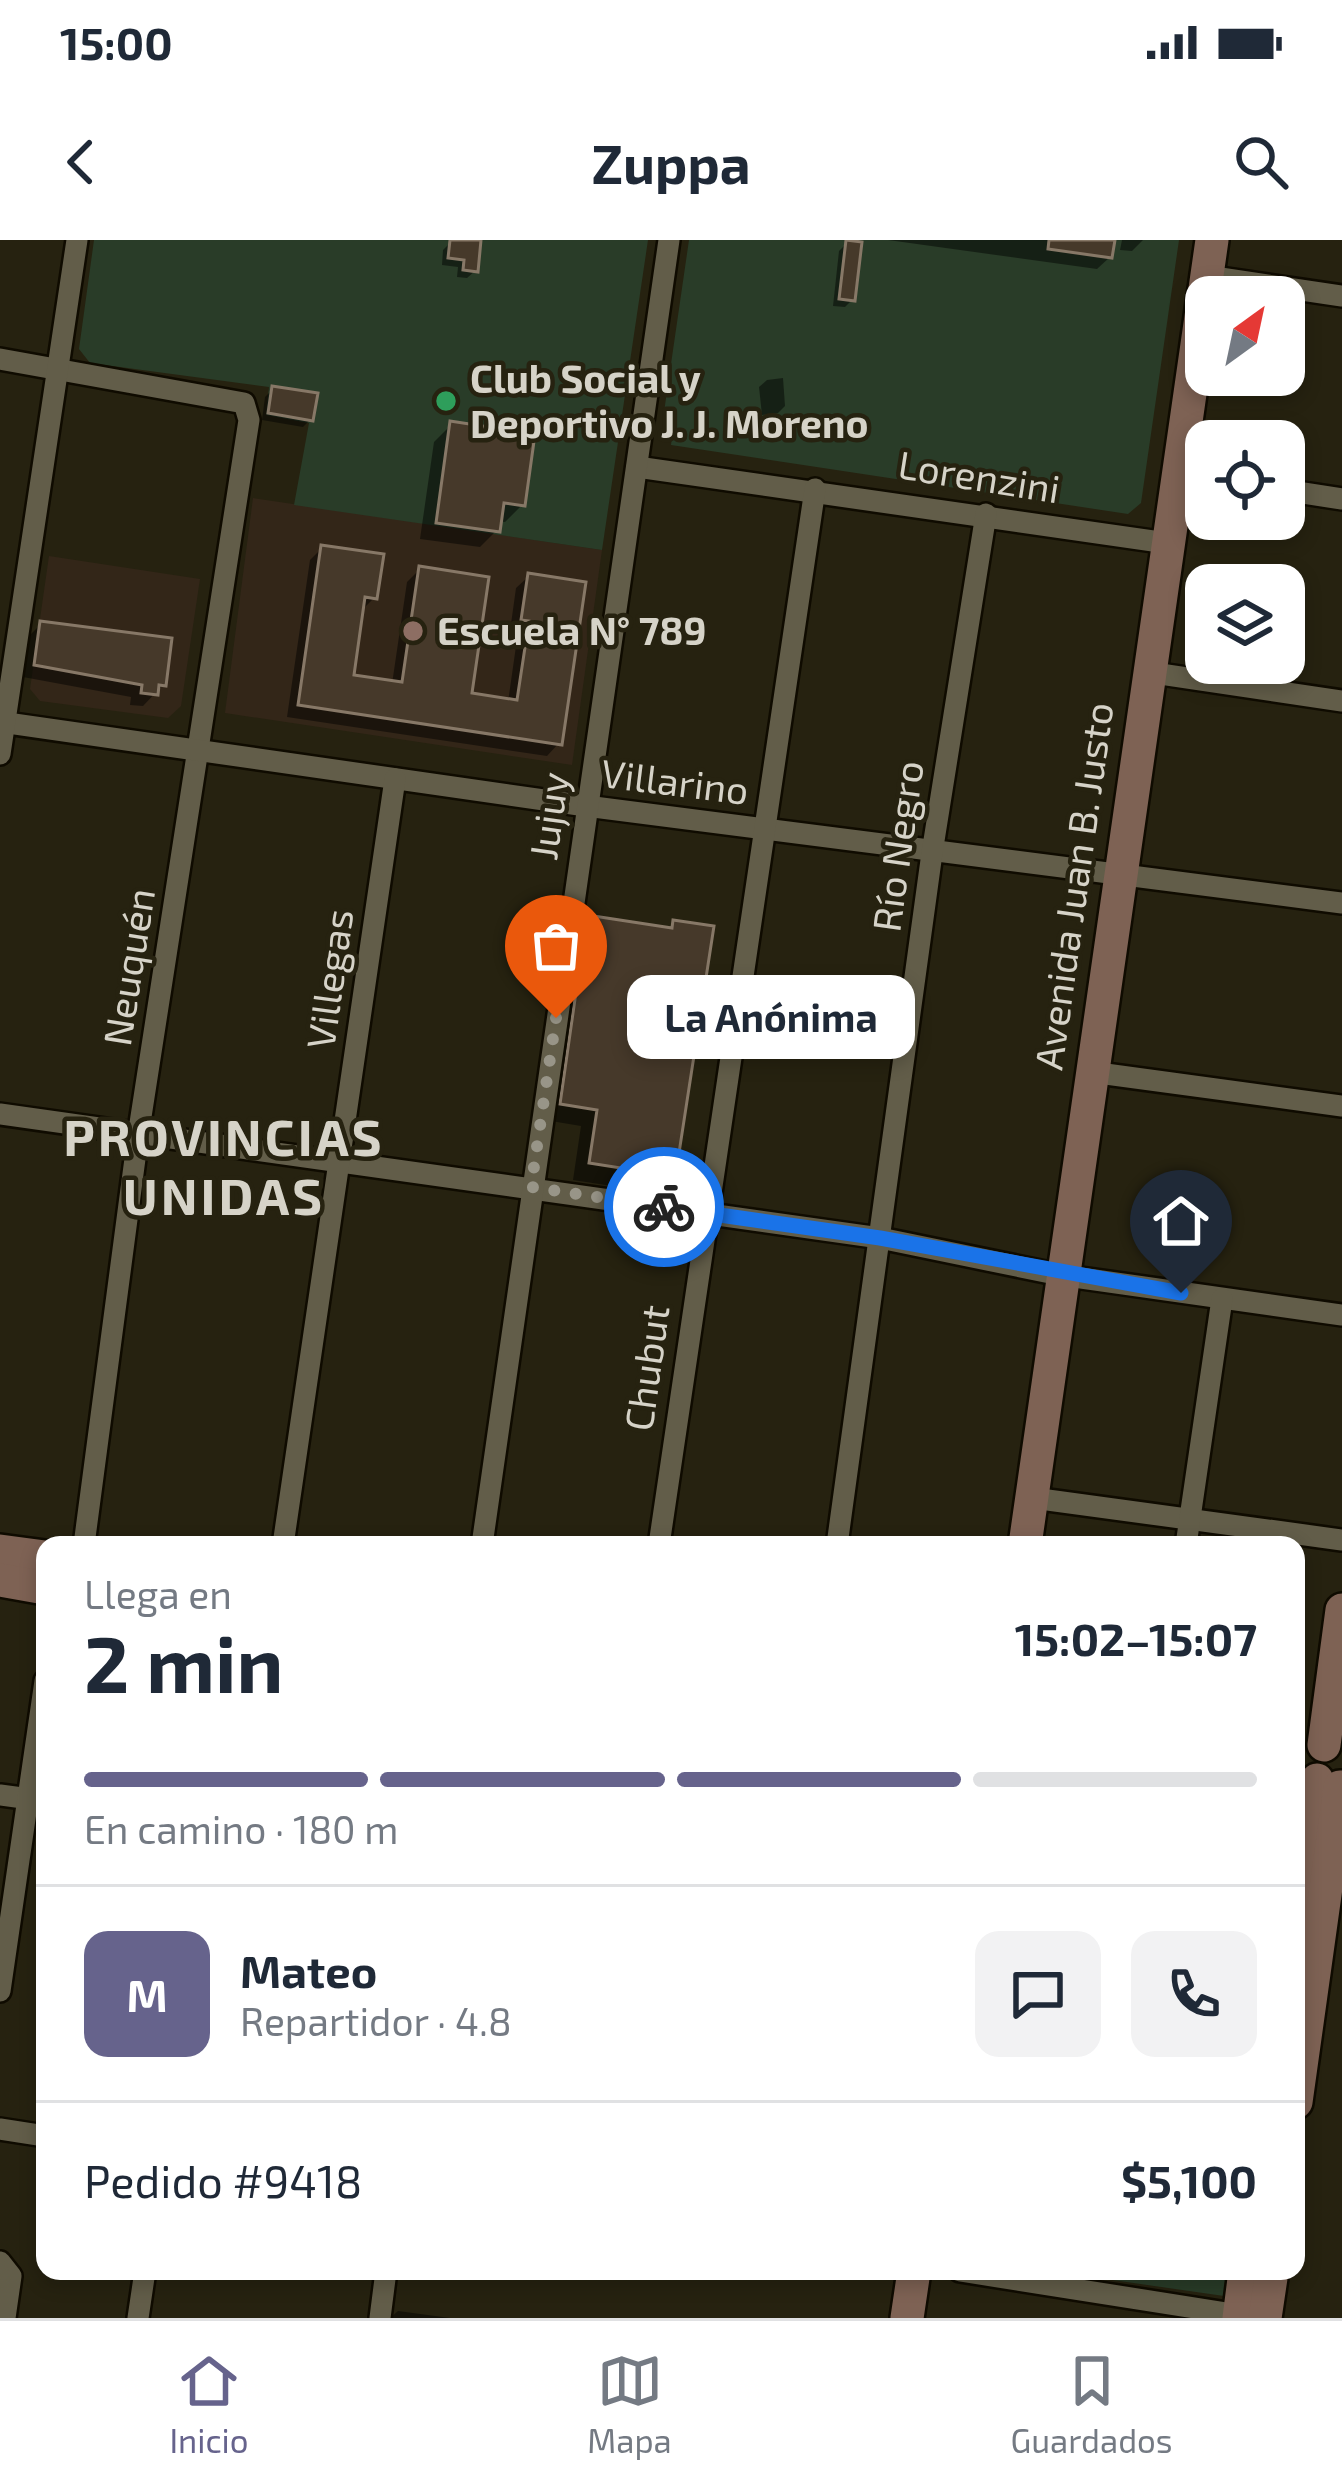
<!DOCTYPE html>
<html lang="es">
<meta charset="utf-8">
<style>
body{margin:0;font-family:"Exo 2",sans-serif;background:#f2f2f3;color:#1f2937;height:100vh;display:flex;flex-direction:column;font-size:45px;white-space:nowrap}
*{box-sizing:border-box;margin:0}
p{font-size:39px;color:#747a83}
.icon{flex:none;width:66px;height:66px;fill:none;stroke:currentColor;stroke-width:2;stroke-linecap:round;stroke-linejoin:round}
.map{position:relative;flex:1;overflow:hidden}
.sheet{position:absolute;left:36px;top:1296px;width:1269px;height:744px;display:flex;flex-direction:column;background:#fff;border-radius:24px;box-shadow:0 6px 18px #0003}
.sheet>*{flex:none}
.needle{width:78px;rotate:33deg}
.buttons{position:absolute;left:1185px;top:36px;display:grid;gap:24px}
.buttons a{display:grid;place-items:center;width:120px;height:120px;border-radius:24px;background:#fff;box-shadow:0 6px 18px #0003;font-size:60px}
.pin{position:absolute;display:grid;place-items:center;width:102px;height:102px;color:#fff;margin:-123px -51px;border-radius:50% 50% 50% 0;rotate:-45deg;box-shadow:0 0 12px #0007}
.pin .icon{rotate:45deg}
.courier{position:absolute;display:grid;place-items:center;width:120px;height:120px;margin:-60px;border:9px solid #1a73e8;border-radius:50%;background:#fff;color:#222;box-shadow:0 3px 15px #0007}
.bubble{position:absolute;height:84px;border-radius:24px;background:#fff;box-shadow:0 6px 18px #0003;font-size:39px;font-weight:700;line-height:84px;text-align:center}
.headline em{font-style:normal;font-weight:700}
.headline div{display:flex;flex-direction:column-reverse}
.headline{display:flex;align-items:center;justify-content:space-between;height:204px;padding:0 48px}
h1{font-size:78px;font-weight:700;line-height:90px}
.bar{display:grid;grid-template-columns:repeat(4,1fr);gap:18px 12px;align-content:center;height:144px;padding:0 48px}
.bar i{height:15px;border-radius:9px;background:#e0e1e3}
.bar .on{background:#66638c}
.bar p{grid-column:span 4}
.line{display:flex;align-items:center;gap:30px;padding:0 48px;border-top:3px solid #e0e1e3}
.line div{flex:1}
.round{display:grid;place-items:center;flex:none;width:126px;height:126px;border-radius:24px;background:#f2f2f3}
.status{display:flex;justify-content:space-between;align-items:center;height:84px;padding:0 60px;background:#fff;direction:ltr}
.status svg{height:33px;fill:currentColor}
header{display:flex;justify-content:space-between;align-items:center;height:156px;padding:0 48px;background:#fff;font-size:54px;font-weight:700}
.tabs{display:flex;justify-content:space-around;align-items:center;height:168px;border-top:3px solid #e0e1e3;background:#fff;font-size:33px;color:#747a83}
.tabs a{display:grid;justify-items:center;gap:6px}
.tabs .on{color:#66638c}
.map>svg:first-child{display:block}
.education{fill:#332618}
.green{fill:#293c28}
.shadow{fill:#0007}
.building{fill:#46392a;stroke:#877867;stroke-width:3}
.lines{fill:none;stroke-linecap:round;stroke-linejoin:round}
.street-casing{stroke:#0f0b00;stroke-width:26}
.secondary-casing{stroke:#0f0b00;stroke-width:38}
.street{stroke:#625d49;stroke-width:21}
.secondary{stroke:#7e6254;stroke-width:33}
.done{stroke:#989588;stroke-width:12;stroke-dasharray:0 21.6}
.route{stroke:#1a73e8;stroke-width:15}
.leisure-dot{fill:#2e9e5b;stroke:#262210;stroke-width:4.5}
.education-dot{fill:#8d6e63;stroke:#262210;stroke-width:4.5}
.labels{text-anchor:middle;stroke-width:9;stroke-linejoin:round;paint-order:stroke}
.poi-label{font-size:39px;font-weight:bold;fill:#d6d3c8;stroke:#262210;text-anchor:start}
.street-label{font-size:39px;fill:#d6d3c8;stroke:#262210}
.district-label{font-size:51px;font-weight:bold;letter-spacing:3px;fill:#d6d3c8;stroke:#262210}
</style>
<div class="status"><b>15:00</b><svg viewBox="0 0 49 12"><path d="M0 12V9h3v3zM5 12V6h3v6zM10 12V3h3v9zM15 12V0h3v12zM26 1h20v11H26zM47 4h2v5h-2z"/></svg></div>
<header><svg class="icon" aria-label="back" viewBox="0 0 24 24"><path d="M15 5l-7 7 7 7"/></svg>Zuppa<svg class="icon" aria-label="search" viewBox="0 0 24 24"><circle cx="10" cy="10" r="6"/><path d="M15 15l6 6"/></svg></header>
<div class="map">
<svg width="1342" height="2078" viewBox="0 0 1342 2078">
<rect width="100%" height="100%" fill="#262210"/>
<g class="education">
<polygon points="253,258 602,310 572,525 225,473"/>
<polygon points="49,316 200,339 181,466 168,478 40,461 30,449"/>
</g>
<g class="green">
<polygon points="94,0 648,0 602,310 294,265 309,183 266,175 269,147 90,123 79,109"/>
<polygon points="689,0 1179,0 1141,263 1128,274 671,205 674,182 663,179"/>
<polygon points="1050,2031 1235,2031 1231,2057"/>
</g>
<g class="shadow">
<polygon points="888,0 1094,0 1110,17 1097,29"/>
<polygon points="1122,0 1143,0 1132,11 1120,10"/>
<polygon points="451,2 475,31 467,38 457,37 458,27 442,25 443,10"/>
<polygon points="847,3 853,59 845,67 833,66 839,11"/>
<polygon points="783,138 785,166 778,173 762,175 759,147 767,140"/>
<polygon points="273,149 311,179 303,187 262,180 265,157"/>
<polygon points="451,185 522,265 505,282 498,281 497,290 480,307 420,299 434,202"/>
<polygon points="322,308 374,358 360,372 351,437 392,444 407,342 420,329 469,456 508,462 518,392 510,391 516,348 529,336 559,503 547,516 287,477 310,320"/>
<polygon points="41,384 163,445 143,466 130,465 131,457 23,437 29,396"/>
<polygon points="588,678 667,691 674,683 674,924 645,951 573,940 581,886 545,880 571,695"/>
<polygon points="398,2071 450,2078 390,2078"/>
</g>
<g class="building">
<polygon points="450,0 481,0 478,32 463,30 464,20 448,18"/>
<polygon points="846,0 862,2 855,61 839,59"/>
<polygon points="1049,0 1115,0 1112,18 1048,9"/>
<polygon points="272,146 318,153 313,181 268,173"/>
<polygon points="450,181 535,194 525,266 504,263 500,292 436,283"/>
<polygon points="321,305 384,314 377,359 365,357 354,435 402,442 419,326 489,337 472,453 517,460 529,381 521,380 528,333 586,342 562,505 298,465"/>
<polygon points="40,381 172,398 166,446 159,445 158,455 141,453 142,445 34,425"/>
<polygon points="587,675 672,688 673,680 714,686 677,926 665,935 589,923 597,870 560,864"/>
</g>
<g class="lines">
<g class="street-casing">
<g id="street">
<polyline points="1207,36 1342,56"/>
<polyline points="0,119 244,163 249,180 138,896 84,1305"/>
<polyline points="637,227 1167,303"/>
<polyline points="1284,250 1342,259"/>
<polyline points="1147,432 1342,461"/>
<polyline points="0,482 586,566 1342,663"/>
<polyline points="0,514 77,0"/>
<polyline points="1091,832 1342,866"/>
<polyline points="0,874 880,998 1060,1035 1342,1075"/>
<polyline points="1033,1258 1342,1300"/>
<polyline points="283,1305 395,539"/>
<polyline points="482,1305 669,0"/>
<polyline points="659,1305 815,249"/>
<polyline points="837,1305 932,613 986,274"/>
<polyline points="1186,1305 1222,1059"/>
<polyline points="0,1555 45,1561"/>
<polyline points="0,1751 45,1441"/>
<polyline points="0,1889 45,1896"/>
<polyline points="0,2022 11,2036 5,2078"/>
<polyline points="960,2031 1252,2077"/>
<polyline points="138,2078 145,2031"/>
<polyline points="380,2078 386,2031"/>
</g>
</g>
<g class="secondary-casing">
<g id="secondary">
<polyline points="1025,1305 1212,0"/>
<polyline points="0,1311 45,1317"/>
<polyline points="0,1340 45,1348"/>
<polyline points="1324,1505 1342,1370"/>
<polyline points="1296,1680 1317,1540"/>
<polyline points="1296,1862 1340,1547"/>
<polyline points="907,2078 914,2031"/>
<polyline points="1239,2078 1245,2031"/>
<polyline points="1265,2078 1272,2031"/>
</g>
</g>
<use href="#street" class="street"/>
<use href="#secondary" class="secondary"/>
</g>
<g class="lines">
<polyline class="done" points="556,778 531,947 664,967"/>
<polyline class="route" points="664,967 880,998 1181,1053"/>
</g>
<circle class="leisure-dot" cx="446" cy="161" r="12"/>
<circle class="education-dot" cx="413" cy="391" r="12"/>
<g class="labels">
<g class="poi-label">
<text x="470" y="153">Club Social y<tspan x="470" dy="45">Deportivo J. J. Moreno</tspan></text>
<text x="437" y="405">Escuela N° 789</text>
</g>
<g class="street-label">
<text transform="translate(979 237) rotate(9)" y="14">Lorenzini</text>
<text transform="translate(675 542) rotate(7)" y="14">Villarino</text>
<text transform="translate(549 576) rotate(-82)" y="14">Jujuy</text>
<text transform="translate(898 606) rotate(-82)" y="14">Río Negro</text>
<text transform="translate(1074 646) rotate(-82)" y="14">Avenida Juan B. Justo</text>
<text transform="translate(129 727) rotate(-81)" y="14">Neuquén</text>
<text transform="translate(330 739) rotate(-82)" y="14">Villegas</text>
<text transform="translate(647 1128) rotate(-82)" y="14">Chubut</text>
</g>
<g class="district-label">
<text x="224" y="916">PROVINCIAS<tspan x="224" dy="59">UNIDAS</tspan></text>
</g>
</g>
</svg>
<div class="buttons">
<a><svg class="needle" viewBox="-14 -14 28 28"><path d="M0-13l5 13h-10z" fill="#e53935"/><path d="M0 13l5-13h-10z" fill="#747a83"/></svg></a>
<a><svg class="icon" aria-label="locate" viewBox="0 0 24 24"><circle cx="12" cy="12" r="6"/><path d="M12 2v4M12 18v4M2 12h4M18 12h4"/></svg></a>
<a><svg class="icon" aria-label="layers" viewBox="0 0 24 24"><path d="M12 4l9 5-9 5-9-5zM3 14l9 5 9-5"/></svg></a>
</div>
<div class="pin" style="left:556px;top:778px;background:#ea580c"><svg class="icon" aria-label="bag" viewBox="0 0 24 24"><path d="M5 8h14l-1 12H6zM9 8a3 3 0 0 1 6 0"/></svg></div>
<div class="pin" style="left:1181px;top:1053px;background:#1f2937"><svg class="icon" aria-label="home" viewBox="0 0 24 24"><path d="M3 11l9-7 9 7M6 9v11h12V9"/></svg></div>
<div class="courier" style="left:664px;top:967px"><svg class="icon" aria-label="bike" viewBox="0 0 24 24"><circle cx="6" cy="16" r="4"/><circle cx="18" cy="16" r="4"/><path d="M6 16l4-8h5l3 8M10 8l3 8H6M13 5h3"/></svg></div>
<div class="bubble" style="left:627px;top:735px;width:288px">La Anónima</div>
<section class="sheet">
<div class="headline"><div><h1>2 min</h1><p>Llega en</p></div><em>15:02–15:07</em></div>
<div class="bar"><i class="on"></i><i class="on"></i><i class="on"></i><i></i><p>En camino · 180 m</p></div>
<div class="line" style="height:216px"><b class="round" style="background:#66638c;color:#fff">M</b><div><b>Mateo</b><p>Repartidor · 4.8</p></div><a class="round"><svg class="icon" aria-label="chat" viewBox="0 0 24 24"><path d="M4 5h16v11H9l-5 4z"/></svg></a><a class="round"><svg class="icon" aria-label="phone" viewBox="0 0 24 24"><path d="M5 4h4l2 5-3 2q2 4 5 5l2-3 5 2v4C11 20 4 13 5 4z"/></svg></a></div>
<div class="line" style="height:156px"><div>Pedido #9418</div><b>$5,100</b></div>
</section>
</div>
<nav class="tabs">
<a class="on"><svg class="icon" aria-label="home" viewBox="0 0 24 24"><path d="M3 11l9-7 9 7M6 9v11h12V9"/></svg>Inicio</a>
<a><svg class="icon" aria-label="map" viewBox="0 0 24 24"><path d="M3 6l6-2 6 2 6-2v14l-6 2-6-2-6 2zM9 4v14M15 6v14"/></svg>Mapa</a>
<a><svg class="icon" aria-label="saved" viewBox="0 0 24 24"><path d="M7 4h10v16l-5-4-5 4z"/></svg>Guardados</a>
</nav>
